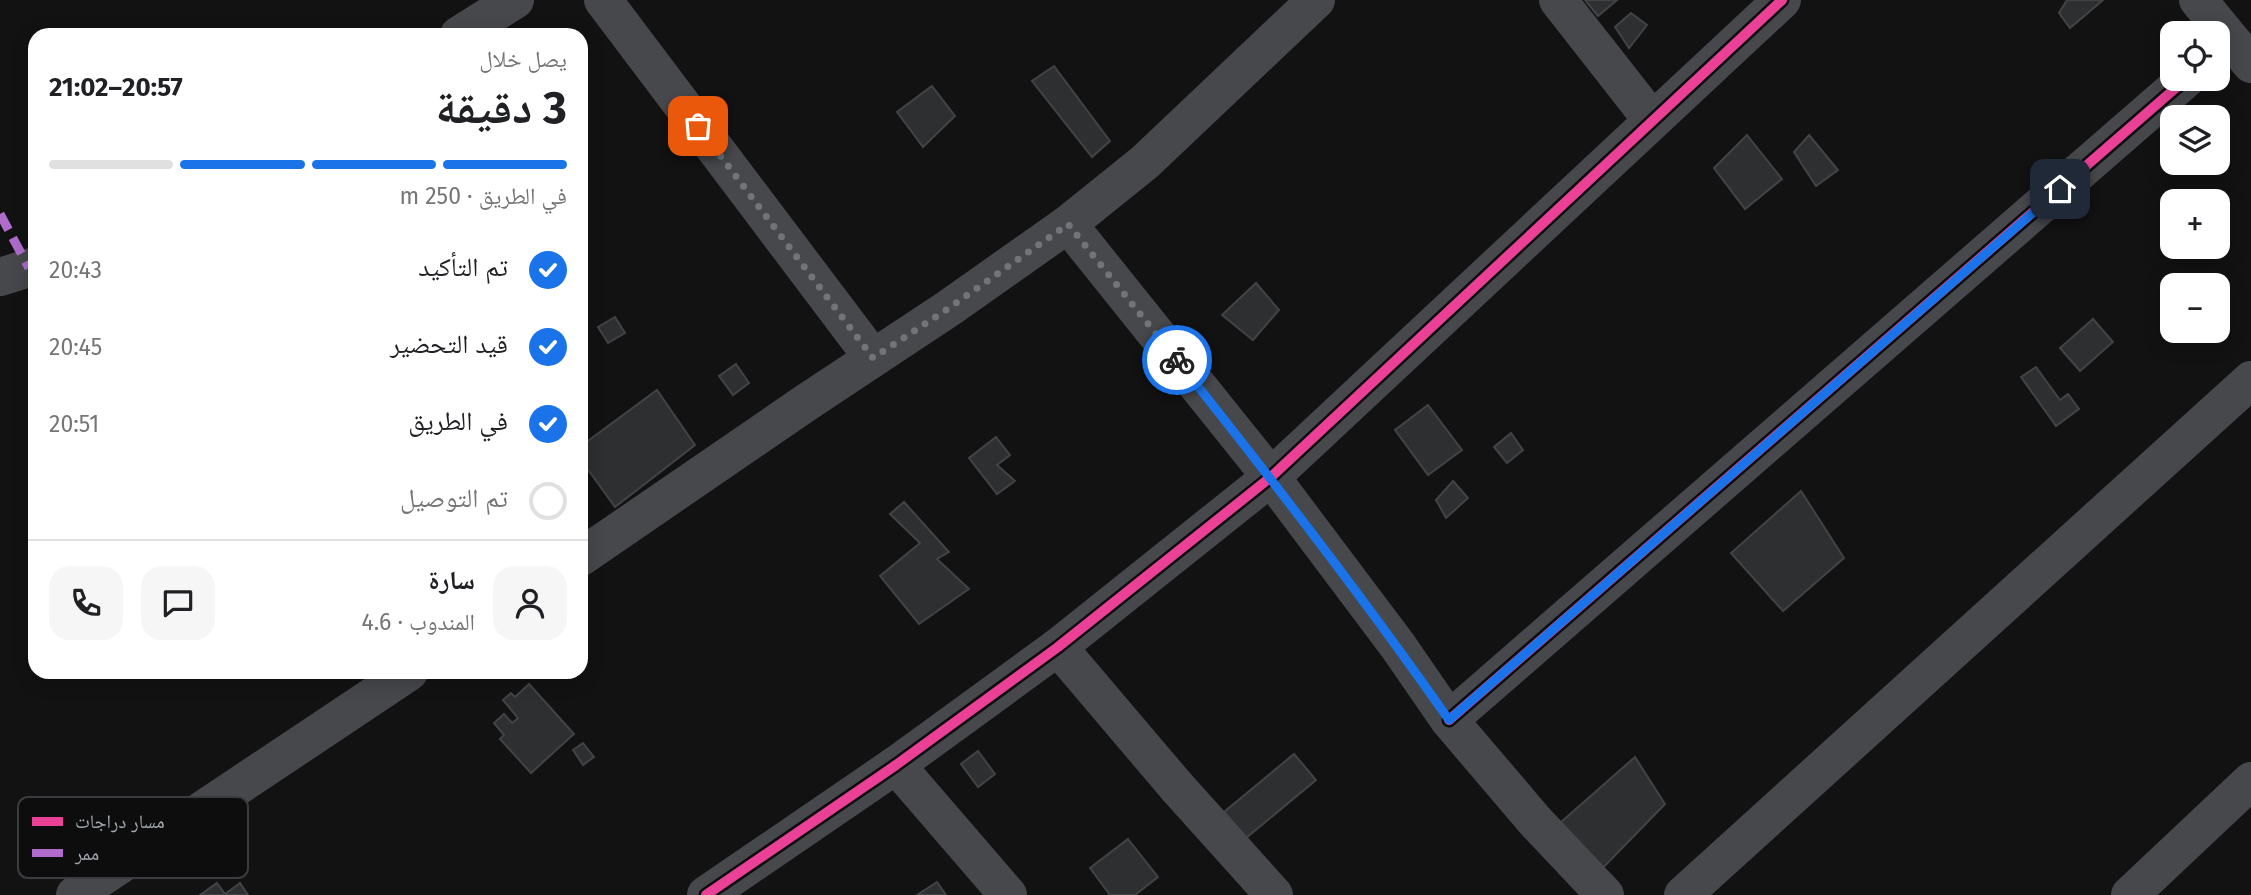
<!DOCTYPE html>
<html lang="ar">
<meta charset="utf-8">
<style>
body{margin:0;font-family:"Fira Sans","Noto Naskh Arabic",sans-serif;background:#f6f6f6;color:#202124;direction:rtl;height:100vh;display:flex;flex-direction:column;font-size:26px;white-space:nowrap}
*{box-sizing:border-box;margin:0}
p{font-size:23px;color:#757577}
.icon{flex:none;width:38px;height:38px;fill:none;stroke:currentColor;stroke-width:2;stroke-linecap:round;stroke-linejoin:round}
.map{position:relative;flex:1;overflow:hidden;direction:ltr}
.side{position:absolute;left:28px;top:28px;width:560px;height:651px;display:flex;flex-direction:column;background:#fff;border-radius:21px;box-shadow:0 4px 18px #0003;direction:rtl}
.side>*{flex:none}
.controls{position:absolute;left:2160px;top:21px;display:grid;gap:14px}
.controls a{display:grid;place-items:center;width:70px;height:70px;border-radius:14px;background:#fff;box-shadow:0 4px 18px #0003;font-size:35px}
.pin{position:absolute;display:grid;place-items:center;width:60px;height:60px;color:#fff;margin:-30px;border-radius:14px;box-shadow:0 4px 10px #0006}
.courier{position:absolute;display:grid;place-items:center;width:70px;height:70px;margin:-35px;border:5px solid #1a73e8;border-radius:50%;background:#fff;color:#222;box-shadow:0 2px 9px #0007}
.summary em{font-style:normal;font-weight:700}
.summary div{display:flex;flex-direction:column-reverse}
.summary{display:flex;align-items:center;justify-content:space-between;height:119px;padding:0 21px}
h1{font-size:46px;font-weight:700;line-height:52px}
.bar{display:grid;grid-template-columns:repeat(4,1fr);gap:10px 7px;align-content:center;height:84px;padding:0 21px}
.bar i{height:9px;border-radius:5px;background:#e0e0e0}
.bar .on{background:#1a73e8}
.bar p{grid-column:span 4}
.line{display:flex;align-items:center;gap:18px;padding:0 21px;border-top:2px solid #e0e0e0}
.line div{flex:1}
.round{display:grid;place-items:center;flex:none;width:74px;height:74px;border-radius:21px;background:#f6f6f6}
ol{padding:0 21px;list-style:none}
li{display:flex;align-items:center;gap:21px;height:77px}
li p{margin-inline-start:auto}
li .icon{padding:7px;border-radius:50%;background:#1a73e8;color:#fff;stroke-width:4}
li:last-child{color:#757577}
li i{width:38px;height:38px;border:4px solid #e0e0e0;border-radius:50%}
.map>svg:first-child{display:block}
.building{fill:#2e2f30;stroke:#424346;stroke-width:2}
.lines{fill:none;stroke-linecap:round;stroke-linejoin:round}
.minor{stroke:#47484c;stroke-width:38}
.quiet{stroke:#b06ccc;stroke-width:9;stroke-dasharray:18 9;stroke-linecap:butt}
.cycleway-casing{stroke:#0d0d0e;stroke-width:15}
.cycleway{stroke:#ea4096;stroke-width:10}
.done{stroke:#72747a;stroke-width:7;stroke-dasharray:0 12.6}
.route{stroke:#1a73e8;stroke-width:9}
.key{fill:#0d0d0e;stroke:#3b3c3f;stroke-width:2}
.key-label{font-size:19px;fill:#a5a9b2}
</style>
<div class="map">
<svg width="2251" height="895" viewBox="0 0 2251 895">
<rect width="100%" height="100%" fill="#121213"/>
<g class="building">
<polygon points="1585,0 1617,0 1598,16"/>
<polygon points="2067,0 2103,0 2070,28 2059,13"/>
<polygon points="1631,13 1647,25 1629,48 1615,27"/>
<polygon points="1054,66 1110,141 1092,157 1032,81"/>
<polygon points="932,86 955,116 923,147 897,112"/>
<polygon points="1747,135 1782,179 1745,209 1714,168"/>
<polygon points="1809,135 1838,170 1816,186 1794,152"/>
<polygon points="1256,283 1279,310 1253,340 1222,315"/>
<polygon points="615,317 625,333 608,343 598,327"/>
<polygon points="2093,319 2113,342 2080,371 2060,348"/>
<polygon points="736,364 749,383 733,395 719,376"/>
<polygon points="2036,367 2060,400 2068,394 2079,409 2056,426 2021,377"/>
<polygon points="657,390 695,445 615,507 581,460 581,446"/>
<polygon points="1428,405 1462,450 1428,475 1395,430"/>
<polygon points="1511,433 1523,450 1507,463 1494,447"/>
<polygon points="996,437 1010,455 997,465 1015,481 997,494 969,458"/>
<polygon points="1453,481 1468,498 1446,518 1436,500"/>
<polygon points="1801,491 1844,558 1783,611 1731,553"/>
<polygon points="904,502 949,552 937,559 969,589 919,624 880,576 920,543 890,514"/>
<polygon points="529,684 574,734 531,773 500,739 504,735 494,723 504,714 512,723 518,718 503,700 511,693 515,697"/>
<polygon points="583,743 594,757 583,765 573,750"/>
<polygon points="978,751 995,774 978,787 961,764"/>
<polygon points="1294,754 1316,780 1246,838 1224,812"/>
<polygon points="1635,757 1665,804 1594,877 1560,823"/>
<polygon points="1128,839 1158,877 1135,895 1110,895 1090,868"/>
<polygon points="937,882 946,895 917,895"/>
<polygon points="217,883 225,894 240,883 248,895 200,895"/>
</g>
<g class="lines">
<g class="minor">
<polyline points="603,0 873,358"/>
<polyline points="1558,0 1652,120"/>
<polyline points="2198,0 2251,64"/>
<polyline points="459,35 515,0"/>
<polyline points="1068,224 1271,477 1398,646 1449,720 1535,821 1605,895"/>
<polyline points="0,277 35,266"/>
<polyline points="581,557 807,402 949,308 1068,224 1145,162 1316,0"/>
<polyline points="1058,647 1176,786 1274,895"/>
<polyline points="1449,720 2186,79"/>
<polyline points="896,765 1008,895"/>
<polyline points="75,895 409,672"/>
<polyline points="706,895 896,765 1058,647 1271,477 1782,0"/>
<polyline points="1683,895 2251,380"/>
<polyline points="2130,895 2251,781"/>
</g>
<polyline class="quiet" points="0,214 29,268"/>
<g class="cycleway-casing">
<g id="cycleway">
<polyline points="1449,720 2186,79"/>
<polyline points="706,895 896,765 1058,647 1271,477 1782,0"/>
</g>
</g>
<use href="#cycleway" class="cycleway"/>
</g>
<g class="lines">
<polyline class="done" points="698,126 873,358 949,308 1068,224 1177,360"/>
<path class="route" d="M1177,360C1271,478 1363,597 1449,720L2060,189"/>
</g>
<rect x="18" y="797" width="230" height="81" rx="10" class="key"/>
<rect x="32" y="817" width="31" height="9" fill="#ea4096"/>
<rect x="32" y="849" width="31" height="8" fill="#b06ccc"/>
<g class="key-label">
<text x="75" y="828">مسار دراجات</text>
<text x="75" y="860">ممر</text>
</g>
</svg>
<div class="controls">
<a><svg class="icon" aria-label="locate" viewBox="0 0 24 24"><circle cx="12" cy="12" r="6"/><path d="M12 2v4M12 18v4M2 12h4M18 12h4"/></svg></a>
<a><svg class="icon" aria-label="layers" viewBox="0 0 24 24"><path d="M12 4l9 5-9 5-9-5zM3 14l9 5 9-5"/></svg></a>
<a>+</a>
<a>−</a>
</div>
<div class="pin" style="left:698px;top:126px;background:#ea580c"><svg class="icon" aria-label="bag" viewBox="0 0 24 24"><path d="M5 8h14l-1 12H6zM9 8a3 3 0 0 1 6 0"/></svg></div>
<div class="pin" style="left:2060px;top:189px;background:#1f2937"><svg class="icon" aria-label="home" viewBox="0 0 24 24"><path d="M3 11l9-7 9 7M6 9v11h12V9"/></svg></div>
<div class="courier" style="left:1177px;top:360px"><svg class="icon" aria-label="bike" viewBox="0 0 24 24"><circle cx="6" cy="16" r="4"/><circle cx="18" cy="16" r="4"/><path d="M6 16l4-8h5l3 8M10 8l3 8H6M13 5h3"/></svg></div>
<section class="side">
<div class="summary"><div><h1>3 دقيقة</h1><p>يصل خلال</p></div><em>20:57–21:02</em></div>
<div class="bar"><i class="on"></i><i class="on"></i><i class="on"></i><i></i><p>في الطريق · 250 m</p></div>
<ol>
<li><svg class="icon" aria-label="check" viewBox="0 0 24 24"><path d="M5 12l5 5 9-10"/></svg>تم التأكيد<p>20:43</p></li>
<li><svg class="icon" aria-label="check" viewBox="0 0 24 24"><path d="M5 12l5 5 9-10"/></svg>قيد التحضير<p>20:45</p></li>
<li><svg class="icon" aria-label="check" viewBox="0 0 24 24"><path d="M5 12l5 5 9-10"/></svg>في الطريق<p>20:51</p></li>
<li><i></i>تم التوصيل</li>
</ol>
<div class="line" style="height:126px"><a class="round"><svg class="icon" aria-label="person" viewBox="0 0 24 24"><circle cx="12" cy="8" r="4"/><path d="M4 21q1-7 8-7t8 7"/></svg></a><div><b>سارة</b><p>المندوب · 4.6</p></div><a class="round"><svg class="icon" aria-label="chat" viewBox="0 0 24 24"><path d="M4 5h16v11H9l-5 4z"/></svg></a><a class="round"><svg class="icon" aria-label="phone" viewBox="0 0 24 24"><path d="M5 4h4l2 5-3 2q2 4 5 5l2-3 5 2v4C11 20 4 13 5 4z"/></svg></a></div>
</section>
</div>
